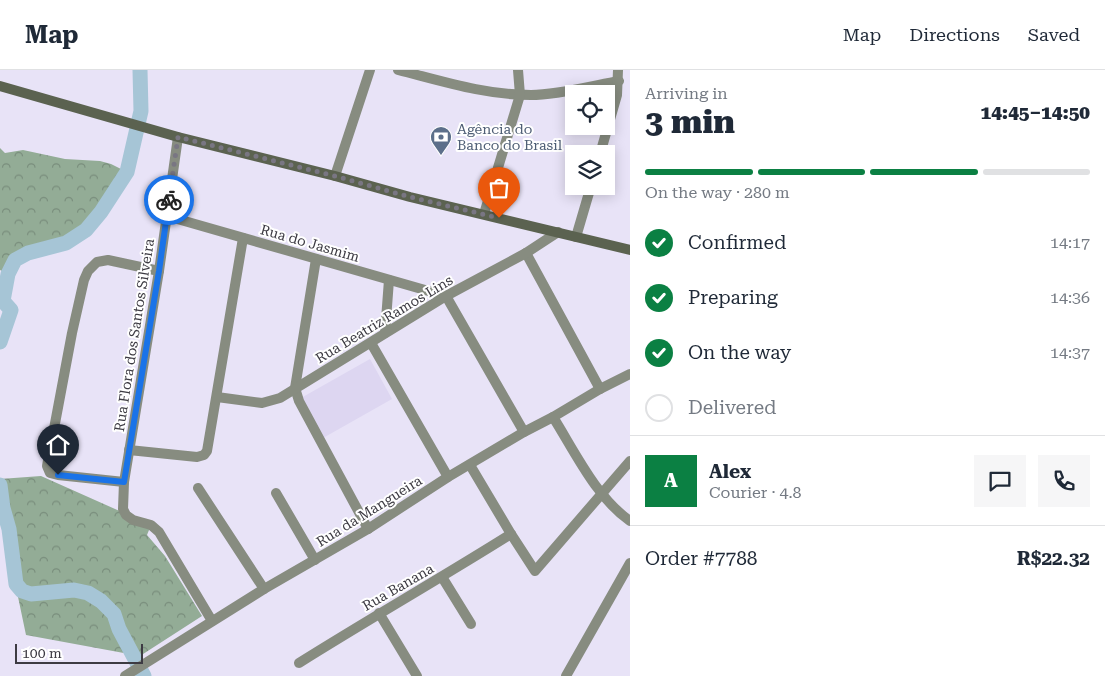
<!DOCTYPE html>
<meta charset="utf-8">
<style>
body{margin:0;font-family:"Roboto Serif",serif;background:#f6f6f7;color:#1f2937;height:100vh;display:flex;flex-direction:column;font-size:19px;white-space:nowrap}
*{box-sizing:border-box;margin:0}
p{font-size:16px;color:#747a83}
.icon{flex:none;width:28px;height:28px;fill:none;stroke:currentColor;stroke-width:2;stroke-linecap:round;stroke-linejoin:round}
.map{position:relative;flex:1;overflow:hidden}
.details{display:flex;flex-direction:column;background:#fff;width:475px}
.details>*{flex:none}
.buttons{position:absolute;left:565px;top:15px;display:grid;gap:10px}
.buttons a{display:grid;place-items:center;width:50px;height:50px;border-radius:0px;background:#fff;box-shadow:0 2px 12px #0003;font-size:25px}
.scale{position:absolute;left:15px;bottom:12px;width:128px;box-sizing:border-box;padding-left:5px;border:2px solid #3d3b43;border-top:0;font-size:14px;line-height:18px;white-space:nowrap;color:#3d3b43;-webkit-text-stroke:4px #fff;paint-order:stroke}
.pin{position:absolute;display:grid;place-items:center;width:42px;height:42px;color:#fff;margin:-51px -21px;border-radius:50% 50% 50% 0;rotate:-45deg;box-shadow:0 0 5px #0007}
.pin .icon{rotate:45deg}
.courier{position:absolute;display:grid;place-items:center;width:50px;height:50px;margin:-25px;border:4px solid #1a73e8;border-radius:50%;background:#fff;color:#222;box-shadow:0 1px 6px #0007}
.headline em{font-style:normal;font-weight:800}
.headline div{display:flex;flex-direction:column-reverse}
.headline{display:flex;align-items:center;justify-content:space-between;height:85px;padding:0 15px}
h1{font-size:32px;font-weight:800;line-height:38px}
.bar{display:grid;grid-template-columns:repeat(4,1fr);gap:8px 5px;align-content:center;height:60px;padding:0 15px}
.bar i{height:6px;border-radius:4px;background:#e0e1e3}
.bar .active{background:#0b8043}
.bar p{grid-column:span 4}
.line{display:flex;align-items:center;gap:12px;padding:0 15px;border-top:1px solid #e0e1e3}
.line div{flex:1}
.round{display:grid;place-items:center;flex:none;width:52px;height:52px;border-radius:0px;background:#f6f6f7}
ol{padding:0 15px;list-style:none}
li{display:flex;align-items:center;gap:15px;height:55px}
li p{margin-inline-start:auto}
li .icon{padding:5px;border-radius:50%;background:#0b8043;color:#fff;stroke-width:4}
li:last-child{color:#747a83}
li i{width:28px;height:28px;border:2px solid #e0e1e3;border-radius:50%}
header{display:flex;align-items:center;gap:30px;box-sizing:border-box;height:70px;padding:0 25px;background:#fff;border-bottom:1px solid #e0e1e3}
header strong{font-size:24px}
nav{display:flex;gap:28px;margin-inline-start:auto;font-size:18px}
main{display:flex;flex:1;min-height:0}
.map>svg:first-child{display:block}
.built{fill:#ddd6f1}
.forest{fill:url(#forest-crowns)}
.lines{fill:none;stroke-linecap:round;stroke-linejoin:round}
.river{stroke:#a6c5d6;stroke-width:15}
.street{stroke:#878c80;stroke-width:10}
.secondary{stroke:#5b6250;stroke-width:10}
.done{stroke:#797682;stroke-width:5;stroke-dasharray:0 9}
.route{stroke:#1a73e8;stroke-width:6}
.labels{text-anchor:middle;stroke-width:4;stroke-linejoin:round;paint-order:stroke}
.service-label{font-size:14px;fill:#4e5e75;stroke:#fff;text-anchor:start}
.street-label{font-size:14px;fill:#3d3b43;stroke:#fff}
</style>
<header>
<strong>Map</strong>
<nav><a>Map</a><a>Directions</a><a>Saved</a></nav>
</header>
<main>
<div class="map">
<svg width="630" height="606" viewBox="0 0 630 606">
<defs>
<pattern id="forest-crowns" width="20" height="18" patternUnits="userSpaceOnUse" patternTransform="scale(1.25)"><rect width="20" height="18" fill="#93ac96"/><path d="M2 6a3 3 0 1 1 6 0M12 15a3 3 0 1 1 6 0" fill="none" stroke="#798d7c"/></pattern>
</defs>
<rect width="100%" height="100%" fill="#e8e3f7"/>
<polygon class="built" points="370,289 392,329 323,368 301,328"/>
<g class="forest">
<polygon points="0,78 5,83 23,80 65,89 100,91 111,94 127,102 101,142 86,160 66,173 28,183 16,190 8,204 0,200"/>
<polygon points="41,406 151,455 147,465 165,486 202,546 140,586 26,565 0,441 0,409"/>
</g>
<g class="lines">
<g class="river">
<polyline points="0,272 11,240 3,231 8,204 15,190 28,183 66,173 86,160 101,142 127,102 141,41 140,0"/>
<polyline points="0,415 3,438 9,459 16,514 22,521 31,524 74,520 88,523 101,531 114,544 119,559 144,606"/>
</g>
<g class="street">
<path d="M398,0C442,11 485,25 531,25C557,25 592,16 619,11"/>
<polyline points="178,67 159,201 124,412 123,439 126,445 133,450 151,455 159,462 212,551"/>
<polyline points="600,84 617,25 618,0"/>
<polyline points="335,106 370,0"/>
<polyline points="484,144 520,25 518,0"/>
<polyline points="167,146 446,226 524,362"/>
<polyline points="576,167 591,116"/>
<polyline points="526,183 600,319"/>
<polyline points="316,189 295,318 299,331 368,459"/>
<polyline points="385,263 389,210"/>
<polyline points="371,273 448,407"/>
<polyline points="217,327 262,333 280,328 446,226 526,183 558,162"/>
<path d="M553,347C575,382 596,427 630,451"/>
<polyline points="129,380 197,387 204,385 207,381 243,168"/>
<polyline points="470,395 511,464 535,501 630,391"/>
<polyline points="124,412 58,405 50,403 47,396 72,263 84,210 88,201 97,192 108,190 159,201"/>
<polyline points="198,418 264,519"/>
<polyline points="276,423 315,490"/>
<polyline points="442,507 471,554"/>
<polyline points="379,543 417,606"/>
<path d="M299,593C369,549 441,508 511,464"/>
<polyline points="125,606 264,519 368,459 448,407 524,362 553,347 600,319 630,304"/>
<polyline points="566,606 630,493"/>
</g>
<polyline class="secondary" points="0,16 178,67 335,106 410,127 630,180"/>
</g>
<g class="lines">
<polyline class="done" points="169,130 178,67 335,106 410,127 499,148"/>
<polyline class="route" points="58,405 124,412 159,201 169,130"/>
</g>
<defs>
<g id="bank-pin" transform="scale(1.125)"><path d="M0 17L-7.5 6A9.5 9.5 0 1 1 7.5 6Z" fill="#5c6f8a" stroke="#fff"/><path d="M-6-4H6V4H-6ZM0-2.3a2.3 2.3 0 1 0 0 4.6a2.3 2.3 0 1 0 0-4.6Z" fill="#fff"/></g>
</defs>
<g fill-rule="evenodd">
<use href="#bank-pin" x="441" y="67"/>
</g>
<g class="labels">
<g class="service-label">
<text x="457" y="64">Agência do<tspan x="457" dy="16">Banco do Brasil</tspan></text>
</g>
<g class="street-label">
<text transform="translate(310 173) rotate(16)" y="5">Rua do Jasmim</text>
<text transform="translate(384 249) rotate(-31)" y="5">Rua Beatriz Ramos Lins</text>
<text transform="translate(134 265) rotate(-81)" y="5">Rua Flora dos Santos Silveira</text>
<text transform="translate(369 441) rotate(-32)" y="5">Rua da Mangueira</text>
<text transform="translate(398 517) rotate(-30)" y="5">Rua Banana</text>
</g>
</g>
</svg>
<div class="buttons">
<a><svg class="icon" aria-label="locate" viewBox="0 0 24 24"><circle cx="12" cy="12" r="6"/><path d="M12 2v4M12 18v4M2 12h4M18 12h4"/></svg></a>
<a><svg class="icon" aria-label="layers" viewBox="0 0 24 24"><path d="M12 4l9 5-9 5-9-5zM3 14l9 5 9-5"/></svg></a>
</div>
<div class="scale">100 m</div>
<div class="pin" style="left:499px;top:148px;background:#ea580c"><svg class="icon" aria-label="bag" viewBox="0 0 24 24"><path d="M5 8h14l-1 12H6zM9 8a3 3 0 0 1 6 0"/></svg></div>
<div class="pin" style="left:58px;top:405px;background:#1f2937"><svg class="icon" aria-label="home" viewBox="0 0 24 24"><path d="M3 11l9-7 9 7M6 9v11h12V9"/></svg></div>
<div class="courier" style="left:169px;top:130px"><svg class="icon" aria-label="bike" viewBox="0 0 24 24"><circle cx="6" cy="16" r="4"/><circle cx="18" cy="16" r="4"/><path d="M6 16l4-8h5l3 8M10 8l3 8H6M13 5h3"/></svg></div>
</div>
<section class="details">
<div class="headline"><div><h1>3 min</h1><p>Arriving in</p></div><em>14:45–14:50</em></div>
<div class="bar"><i class="active"></i><i class="active"></i><i class="active"></i><i></i><p>On the way · 280 m</p></div>
<ol>
<li><svg class="icon" aria-label="check" viewBox="0 0 24 24"><path d="M5 12l5 5 9-10"/></svg>Confirmed<p>14:17</p></li>
<li><svg class="icon" aria-label="check" viewBox="0 0 24 24"><path d="M5 12l5 5 9-10"/></svg>Preparing<p>14:36</p></li>
<li><svg class="icon" aria-label="check" viewBox="0 0 24 24"><path d="M5 12l5 5 9-10"/></svg>On the way<p>14:37</p></li>
<li><i></i>Delivered</li>
</ol>
<div class="line" style="height:90px"><b class="round" style="background:#0b8043;color:#fff">A</b><div><b>Alex</b><p>Courier · 4.8</p></div><a class="round"><svg class="icon" aria-label="chat" viewBox="0 0 24 24"><path d="M4 5h16v11H9l-5 4z"/></svg></a><a class="round"><svg class="icon" aria-label="phone" viewBox="0 0 24 24"><path d="M5 4h4l2 5-3 2q2 4 5 5l2-3 5 2v4C11 20 4 13 5 4z"/></svg></a></div>
<div class="line" style="height:65px"><div>Order #7788</div><b>R$22.32</b></div>
</section>
</main>
